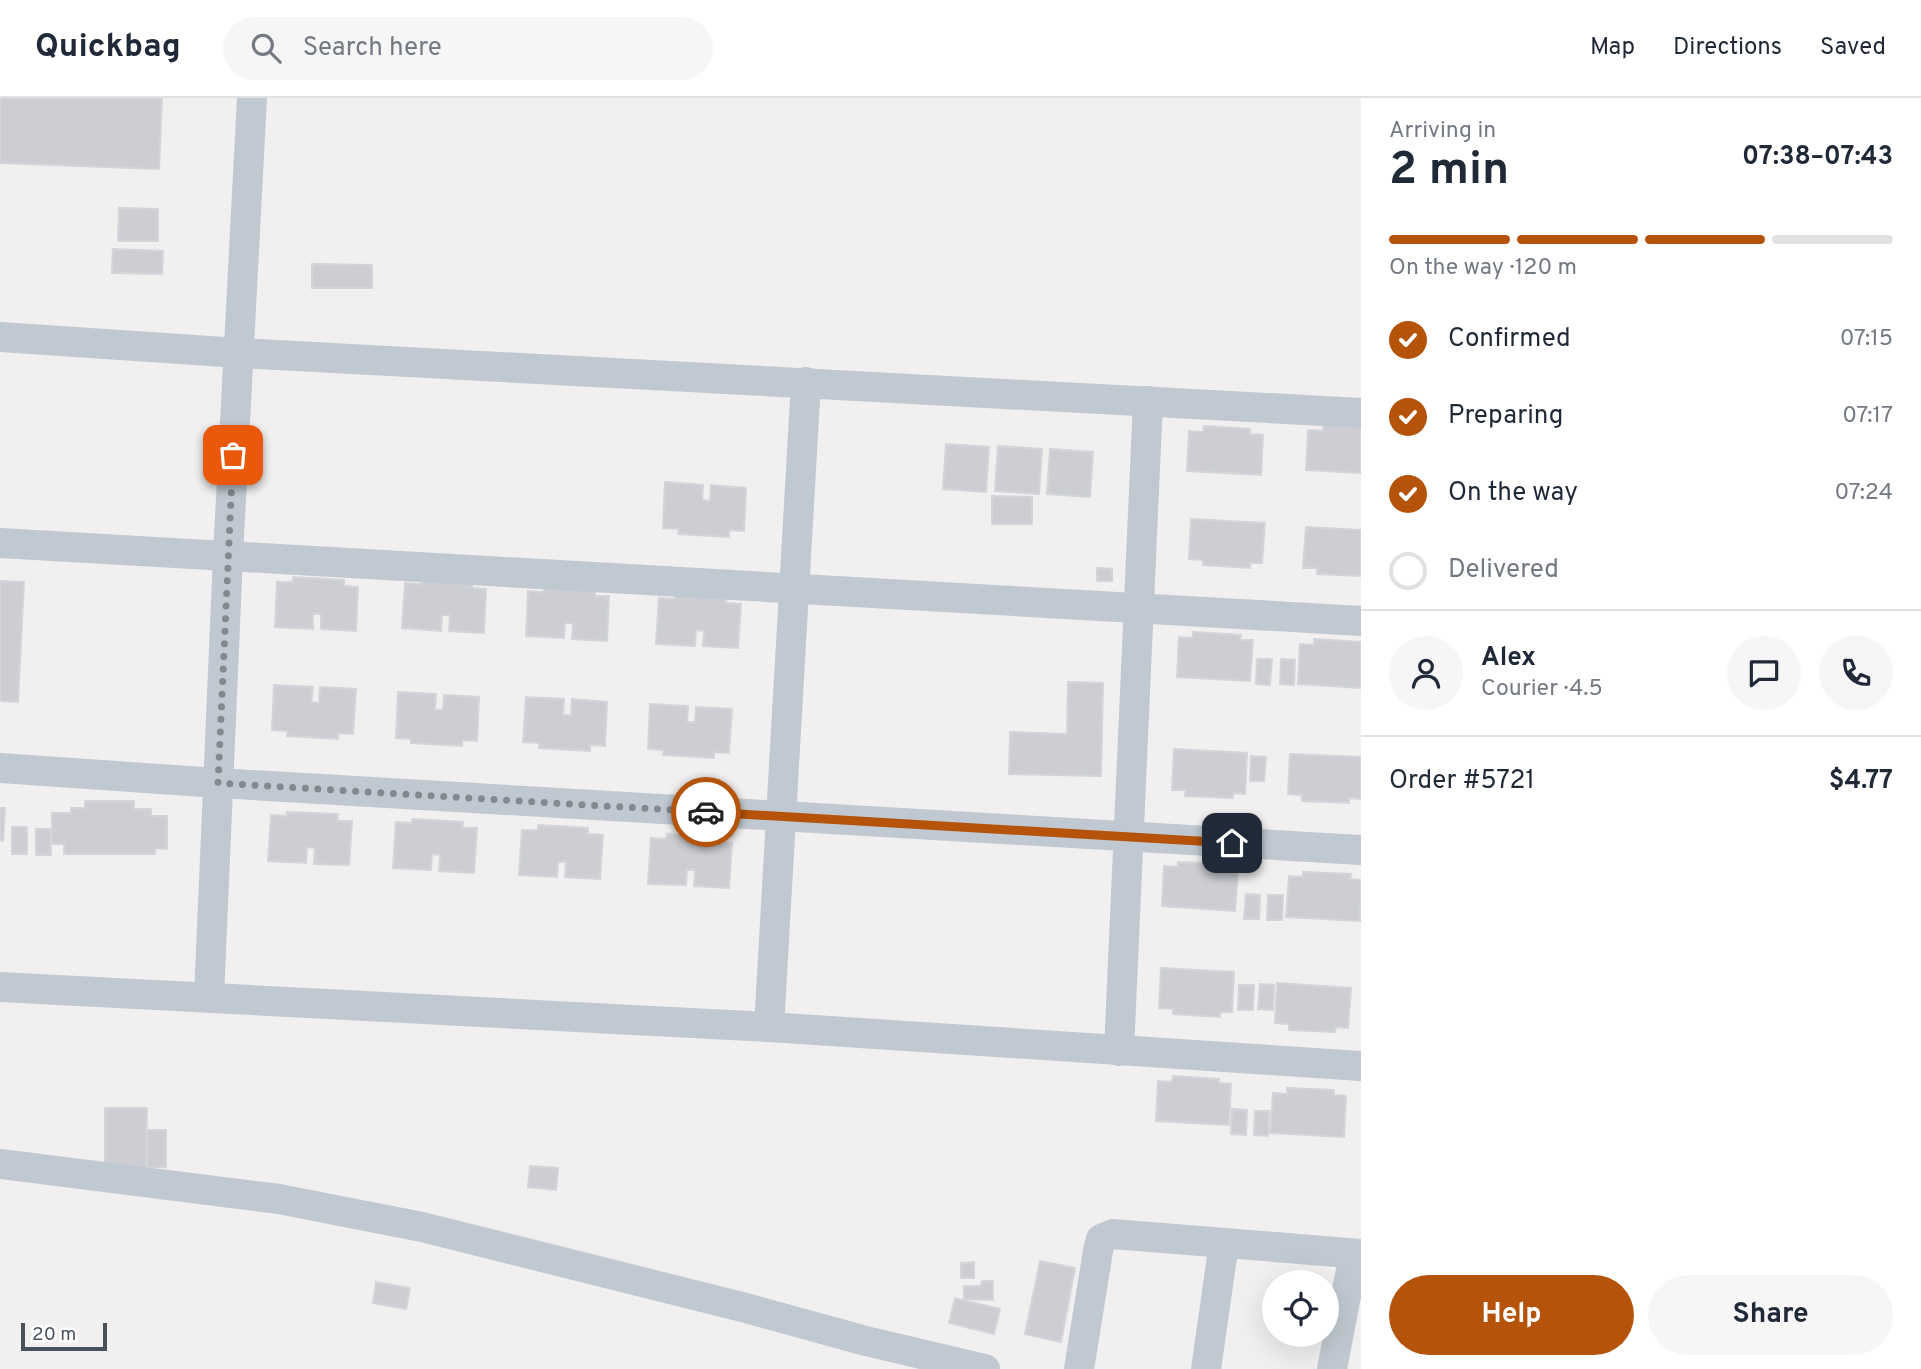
<!DOCTYPE html>
<meta charset="utf-8">
<style>
body{margin:0;font-family:Overpass,sans-serif;background:#f6f6f7;color:#1f2937;height:100vh;display:flex;flex-direction:column;font-size:26px;white-space:nowrap}
*{box-sizing:border-box;margin:0}
p{font-size:23px;color:#747a83}
.icon{flex:none;width:38px;height:38px;fill:none;stroke:currentColor;stroke-width:2;stroke-linecap:round;stroke-linejoin:round}
.map{position:relative;flex:1;overflow:hidden}
.sheet{display:flex;flex-direction:column;background:#fff;width:560px}
.sheet>*{flex:none}
.controls{position:absolute;left:1262px;top:1172px;display:grid;gap:14px}
.controls a{display:grid;place-items:center;width:77px;height:77px;border-radius:50%;background:#fff;box-shadow:0 7px 28px #0002;font-size:35px}
.scale{position:absolute;left:21px;bottom:18px;width:86px;box-sizing:border-box;padding-left:7px;border:4px solid #47525c;border-top:0;font-size:19px;line-height:24px;white-space:nowrap;color:#47525c;-webkit-text-stroke:5px #fff;paint-order:stroke}
.pin{position:absolute;display:grid;place-items:center;width:60px;height:60px;color:#fff;margin:-30px;border-radius:14px;box-shadow:0 4px 10px #0006}
.courier{position:absolute;display:grid;place-items:center;width:70px;height:70px;margin:-35px;border:5px solid #b45309;border-radius:50%;background:#fff;color:#222;box-shadow:0 2px 9px #0007}
.headline em{font-style:normal;font-weight:700}
.headline div{display:flex;flex-direction:column-reverse}
.headline{display:flex;align-items:center;justify-content:space-between;height:119px;padding:0 28px}
h1{font-size:46px;font-weight:700;line-height:52px}
.bar{display:grid;grid-template-columns:repeat(4,1fr);gap:10px 7px;align-content:center;height:84px;padding:0 28px}
.bar i{height:9px;border-radius:5px;background:#e0e1e3}
.bar .selected{background:#b45309}
.bar p{grid-column:span 4}
.line{display:flex;align-items:center;gap:18px;padding:0 28px;border-top:2px solid #e0e1e3}
.line div{flex:1}
.round{display:grid;place-items:center;flex:none;width:74px;height:74px;border-radius:37px;background:#f6f6f7}
ol{padding:0 28px;list-style:none}
li{display:flex;align-items:center;gap:21px;height:77px}
li p{margin-inline-start:auto}
li .icon{padding:7px;border-radius:50%;background:#b45309;color:#fff;stroke-width:4}
li:last-child{color:#747a83}
li i{width:38px;height:38px;border:4px solid #e0e1e3;border-radius:50%}
.cta{display:flex;gap:14px;margin-top:auto;padding:14px 28px}
.cta a{flex:1;height:80px;border-radius:42px;background:#b45309;color:#fff;font-size:28px;font-weight:700;line-height:80px;text-align:center}
.cta a+a{background:#f6f6f7;color:#1f2937}
header{display:flex;align-items:center;gap:42px;box-sizing:border-box;height:98px;padding:0 35px;background:#fff;border-bottom:2px solid #e0e1e3}
header strong{font-size:33px}
nav{display:flex;gap:38px;margin-inline-start:auto;font-size:24px}
.search{width:490px;height:63px;background:#f6f6f7;display:flex;align-items:center;gap:18px;box-sizing:border-box;padding:0 24px;border-radius:38px;color:#747a83;font-size:26px}
main{display:flex;flex:1;min-height:0}
.map>svg:first-child{display:block}
.building{fill:#ccced4;stroke:#d3d5da;stroke-width:2}
.lines{fill:none;stroke-linecap:round;stroke-linejoin:round}
.minor{stroke:#c0c9d1;stroke-width:30}
.done{stroke:#82898f;stroke-width:7;stroke-dasharray:0 12.6}
.route{stroke:#b45309;stroke-width:9}
</style>
<header>
<strong>Quickbag</strong>
<div class="search"><svg class="icon" aria-label="search" viewBox="0 0 24 24"><circle cx="10" cy="10" r="6"/><path d="M15 15l6 6"/></svg>Search here</div>
<nav><a>Map</a><a>Directions</a><a>Saved</a></nav>
</header>
<main>
<div class="map">
<svg width="1361" height="1271" viewBox="0 0 1361 1271">
<rect width="100%" height="100%" fill="#f1efef"/>
<g class="building">
<polygon points="0,0 162,0 159,71 0,65"/>
<polygon points="119,110 158,111 158,143 118,143"/>
<polygon points="113,151 163,153 162,176 112,175"/>
<polygon points="312,166 372,167 372,190 312,190"/>
<polygon points="1323,327 1361,329 1361,375 1306,372 1308,332 1323,333"/>
<polygon points="1204,328 1250,331 1250,336 1263,337 1261,377 1187,373 1189,333 1203,334"/>
<polygon points="946,346 989,349 986,394 943,391"/>
<polygon points="998,348 1042,351 1039,396 995,393"/>
<polygon points="1050,351 1093,354 1090,399 1047,396"/>
<polygon points="665,384 703,387 702,402 710,403 711,387 746,390 744,433 729,432 729,439 678,436 679,431 663,430"/>
<polygon points="992,398 1032,399 1032,426 992,426"/>
<polygon points="1191,421 1265,425 1262,465 1250,465 1250,470 1203,467 1203,462 1189,461"/>
<polygon points="1306,429 1361,432 1361,478 1317,476 1317,470 1303,470"/>
<polygon points="1097,470 1112,471 1112,483 1097,483"/>
<polygon points="293,479 344,482 344,488 358,489 356,533 321,531 321,516 313,516 313,531 275,529 277,484 293,484"/>
<polygon points="422,481 472,484 472,490 486,491 484,535 449,533 450,517 442,517 441,533 402,530 405,485 421,486"/>
<polygon points="0,483 24,484 18,604 0,603"/>
<polygon points="544,489 595,492 595,498 609,498 607,543 572,541 573,525 565,525 564,540 526,538 528,493 544,494"/>
<polygon points="675,496 726,499 726,505 741,506 738,550 703,548 704,533 696,532 695,548 656,546 659,500 675,501"/>
<polygon points="1193,534 1241,537 1240,542 1253,542 1250,583 1177,579 1179,539 1193,540"/>
<polygon points="1314,541 1361,544 1361,590 1298,586 1300,546 1314,547"/>
<polygon points="1257,561 1272,561 1270,587 1256,586"/>
<polygon points="1281,561 1295,562 1294,587 1280,586"/>
<polygon points="1068,584 1103,585 1101,678 1009,676 1010,634 1067,636"/>
<polygon points="274,587 313,589 311,604 319,605 320,589 356,591 353,636 338,635 338,641 287,638 288,633 272,632"/>
<polygon points="398,594 436,596 435,612 443,612 444,597 479,599 477,643 462,642 462,648 411,645 411,641 396,640"/>
<polygon points="526,599 564,601 563,617 571,617 572,601 607,604 605,648 590,647 590,653 539,650 539,645 523,644"/>
<polygon points="650,606 688,608 687,624 695,624 696,609 732,611 729,655 714,654 714,660 663,657 664,652 648,651"/>
<polygon points="1174,651 1247,655 1245,696 1233,695 1233,700 1185,698 1186,692 1172,692"/>
<polygon points="1290,656 1361,659 1361,701 1349,700 1349,705 1302,703 1302,697 1288,696"/>
<polygon points="1251,658 1266,659 1264,683 1250,683"/>
<polygon points="85,703 134,703 134,711 151,711 151,718 167,718 167,751 155,750 155,756 64,756 64,746 52,746 52,715 71,715 71,710 85,710"/>
<polygon points="0,710 5,710 3,743 0,742"/>
<polygon points="287,714 338,716 337,723 352,723 349,767 314,766 315,750 307,749 306,765 268,763 271,717 287,718"/>
<polygon points="412,721 463,724 462,730 477,730 474,775 439,773 440,757 432,756 431,772 393,770 396,724 412,725"/>
<polygon points="538,727 588,730 588,736 603,737 600,781 565,779 566,764 558,764 557,779 519,777 522,732 538,732"/>
<rect x="12" y="729" width="15" height="27"/>
<rect x="36" y="731" width="15" height="26"/>
<polygon points="667,736 717,739 717,745 732,745 729,790 694,788 695,772 687,772 686,787 648,786 651,740 666,741"/>
<polygon points="1178,764 1226,766 1225,771 1238,772 1235,813 1162,808 1164,768 1178,769"/>
<polygon points="1303,774 1351,776 1350,781 1361,782 1360,823 1286,819 1289,778 1303,779"/>
<polygon points="1246,796 1260,797 1259,821 1244,821"/>
<polygon points="1268,797 1283,797 1282,822 1267,822"/>
<polygon points="1161,870 1234,874 1232,914 1220,914 1220,919 1173,916 1173,911 1159,910"/>
<polygon points="1277,885 1351,890 1348,930 1336,929 1335,934 1289,932 1289,926 1275,925"/>
<polygon points="1260,886 1274,887 1273,912 1258,911"/>
<polygon points="1239,887 1254,887 1253,912 1238,912"/>
<polygon points="1173,978 1219,981 1219,985 1231,986 1229,1027 1156,1023 1158,983 1172,984"/>
<polygon points="1287,990 1334,992 1334,997 1346,998 1344,1039 1270,1035 1273,995 1287,996"/>
<polygon points="105,1010 147,1010 146,1069 105,1069"/>
<polygon points="1232,1011 1247,1012 1246,1037 1231,1036"/>
<polygon points="1255,1013 1269,1013 1268,1038 1254,1037"/>
<rect x="147" y="1032" width="19" height="37"/>
<polygon points="530,1068 558,1070 556,1092 528,1089"/>
<polygon points="1040,1163 1075,1170 1061,1244 1025,1236"/>
<polygon points="974,1164 974,1180 961,1180 961,1165"/>
<polygon points="982,1183 993,1183 993,1202 964,1201 964,1188 981,1188"/>
<polygon points="376,1184 410,1190 406,1211 373,1205"/>
<polygon points="955,1200 1000,1211 994,1236 949,1225"/>
</g>
<g class="lines">
<g class="minor">
<polyline points="0,239 239,255 1361,315"/>
<polyline points="0,445 1361,523"/>
<polyline points="0,670 218,685 1361,752"/>
<polyline points="0,889 769,929 1361,968"/>
<polyline points="209,899 228,458 252,0"/>
<polyline points="769,929 806,284"/>
<polyline points="1119,953 1148,303"/>
<polyline points="0,1066 279,1101 422,1129 742,1209 866,1243 985,1271"/>
<polyline points="1079,1271 1098,1153 1101,1141 1113,1136 1361,1156"/>
<polyline points="1206,1271 1224,1145"/>
<polyline points="1332,1271 1354,1156"/>
</g>
</g>
<g class="lines">
<polyline class="done" points="233,357 218,685 706,714"/>
<polyline class="route" points="706,714 1232,745"/>
</g>
</svg>
<div class="controls">
<a><svg class="icon" aria-label="locate" viewBox="0 0 24 24"><circle cx="12" cy="12" r="6"/><path d="M12 2v4M12 18v4M2 12h4M18 12h4"/></svg></a>
</div>
<div class="scale">20 m</div>
<div class="pin" style="left:233px;top:357px;background:#ea580c"><svg class="icon" aria-label="bag" viewBox="0 0 24 24"><path d="M5 8h14l-1 12H6zM9 8a3 3 0 0 1 6 0"/></svg></div>
<div class="pin" style="left:1232px;top:745px;background:#1f2937"><svg class="icon" aria-label="home" viewBox="0 0 24 24"><path d="M3 11l9-7 9 7M6 9v11h12V9"/></svg></div>
<div class="courier" style="left:706px;top:714px"><svg class="icon" aria-label="car" viewBox="0 0 24 24"><path d="M5 17H2v-5l4-1 3-4h7l3 4 3 1v5h-3M9 17h6M6 11h13"/><circle cx="7" cy="17" r="2"/><circle cx="17" cy="17" r="2"/></svg></div>
</div>
<section class="sheet">
<div class="headline"><div><h1>2 min</h1><p>Arriving in</p></div><em>07:38–07:43</em></div>
<div class="bar"><i class="selected"></i><i class="selected"></i><i class="selected"></i><i></i><p>On the way · 120 m</p></div>
<ol>
<li><svg class="icon" aria-label="check" viewBox="0 0 24 24"><path d="M5 12l5 5 9-10"/></svg>Confirmed<p>07:15</p></li>
<li><svg class="icon" aria-label="check" viewBox="0 0 24 24"><path d="M5 12l5 5 9-10"/></svg>Preparing<p>07:17</p></li>
<li><svg class="icon" aria-label="check" viewBox="0 0 24 24"><path d="M5 12l5 5 9-10"/></svg>On the way<p>07:24</p></li>
<li><i></i>Delivered</li>
</ol>
<div class="line" style="height:126px"><a class="round"><svg class="icon" aria-label="person" viewBox="0 0 24 24"><circle cx="12" cy="8" r="4"/><path d="M4 21q1-7 8-7t8 7"/></svg></a><div><b>Alex</b><p>Courier · 4.5</p></div><a class="round"><svg class="icon" aria-label="chat" viewBox="0 0 24 24"><path d="M4 5h16v11H9l-5 4z"/></svg></a><a class="round"><svg class="icon" aria-label="phone" viewBox="0 0 24 24"><path d="M5 4h4l2 5-3 2q2 4 5 5l2-3 5 2v4C11 20 4 13 5 4z"/></svg></a></div>
<div class="line" style="height:91px"><div>Order #5721</div><b>$4.77</b></div>
<div class="cta"><a>Help</a><a>Share</a></div>
</section>
</main>
